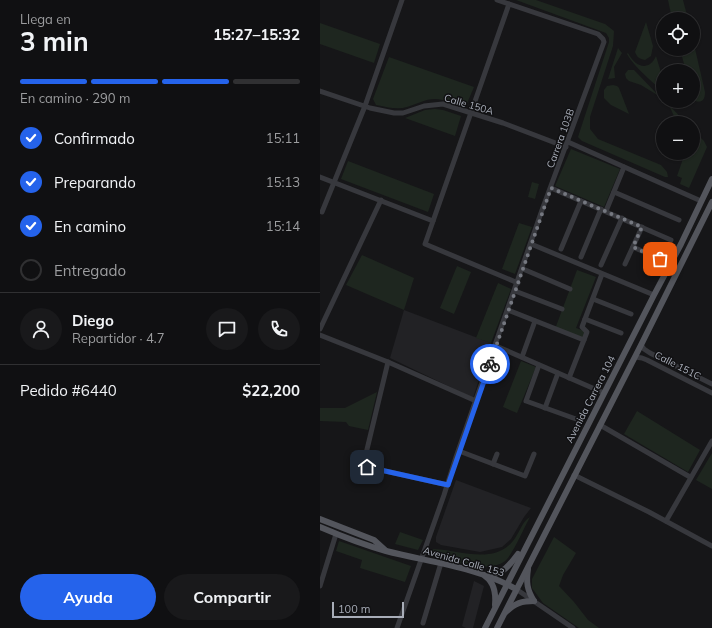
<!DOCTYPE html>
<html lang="es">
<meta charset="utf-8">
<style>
body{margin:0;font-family:Mulish,sans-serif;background:#19191b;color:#f1f3f6;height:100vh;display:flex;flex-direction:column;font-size:15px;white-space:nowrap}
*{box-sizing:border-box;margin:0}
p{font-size:13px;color:#9c9d9f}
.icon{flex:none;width:22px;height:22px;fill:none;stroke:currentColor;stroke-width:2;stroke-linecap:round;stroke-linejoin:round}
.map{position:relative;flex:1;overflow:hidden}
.panel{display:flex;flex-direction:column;background:#101012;width:320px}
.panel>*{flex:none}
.controls{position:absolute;left:336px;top:12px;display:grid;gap:8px}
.controls a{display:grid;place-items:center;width:44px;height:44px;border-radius:50%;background:#101012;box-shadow:0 1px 3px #0004,0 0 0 1px #303032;font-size:20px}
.scale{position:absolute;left:12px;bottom:10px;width:72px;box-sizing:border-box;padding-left:4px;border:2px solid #a8adb8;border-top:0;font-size:11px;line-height:14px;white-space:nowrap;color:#a8adb8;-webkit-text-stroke:3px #111113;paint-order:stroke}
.pin{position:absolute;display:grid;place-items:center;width:34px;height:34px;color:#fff;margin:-17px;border-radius:8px;box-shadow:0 2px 6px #0006}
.courier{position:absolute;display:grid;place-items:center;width:40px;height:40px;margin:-20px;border:3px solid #2563eb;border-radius:50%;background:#fff;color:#222;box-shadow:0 1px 5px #0007}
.overview em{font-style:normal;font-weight:700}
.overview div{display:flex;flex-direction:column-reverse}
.overview{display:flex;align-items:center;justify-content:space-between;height:68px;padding:0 20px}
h1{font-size:26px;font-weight:700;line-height:30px}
.bar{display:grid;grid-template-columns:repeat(4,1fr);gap:6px 4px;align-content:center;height:48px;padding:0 20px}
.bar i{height:5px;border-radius:3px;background:#303032}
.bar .current{background:#2563eb}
.bar p{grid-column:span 4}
.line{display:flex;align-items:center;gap:10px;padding:0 20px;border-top:1px solid #303032}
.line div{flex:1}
.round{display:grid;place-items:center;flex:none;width:42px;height:42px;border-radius:21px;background:#19191b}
ol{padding:0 20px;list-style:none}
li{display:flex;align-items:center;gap:12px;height:44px}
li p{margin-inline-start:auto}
li .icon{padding:4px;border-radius:50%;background:#2563eb;color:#fff;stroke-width:4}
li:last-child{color:#9c9d9f}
li i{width:22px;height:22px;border:2px solid #303032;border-radius:50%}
.cta{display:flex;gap:8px;margin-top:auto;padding:8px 20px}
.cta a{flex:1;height:46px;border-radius:24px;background:#2563eb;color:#fff;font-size:16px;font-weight:700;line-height:46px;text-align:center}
.cta a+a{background:#19191b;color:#f1f3f6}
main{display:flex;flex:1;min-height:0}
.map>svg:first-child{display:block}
.built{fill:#222225}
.green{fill:#1e261f}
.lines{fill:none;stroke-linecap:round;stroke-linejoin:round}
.minor{stroke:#37383d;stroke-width:5}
.major{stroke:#53555c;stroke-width:6}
.done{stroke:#757880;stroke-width:4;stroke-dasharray:0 7.2}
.route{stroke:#2563eb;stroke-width:5}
.labels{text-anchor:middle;stroke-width:3;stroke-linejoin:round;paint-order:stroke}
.street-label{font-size:10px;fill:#a8adb8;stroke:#111113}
</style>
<main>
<section class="panel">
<div class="overview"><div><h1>3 min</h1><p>Llega en</p></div><em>15:27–15:32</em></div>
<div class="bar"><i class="current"></i><i class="current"></i><i class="current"></i><i></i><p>En camino · 290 m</p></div>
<ol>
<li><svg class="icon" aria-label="check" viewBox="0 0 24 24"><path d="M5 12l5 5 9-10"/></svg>Confirmado<p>15:11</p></li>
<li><svg class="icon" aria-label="check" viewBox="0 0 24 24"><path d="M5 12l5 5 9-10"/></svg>Preparando<p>15:13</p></li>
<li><svg class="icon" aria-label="check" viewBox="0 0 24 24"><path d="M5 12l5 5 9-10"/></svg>En camino<p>15:14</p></li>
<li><i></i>Entregado</li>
</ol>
<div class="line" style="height:72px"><a class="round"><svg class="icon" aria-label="person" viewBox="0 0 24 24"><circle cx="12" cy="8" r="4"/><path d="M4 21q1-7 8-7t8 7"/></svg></a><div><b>Diego</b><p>Repartidor · 4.7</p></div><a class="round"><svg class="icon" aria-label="chat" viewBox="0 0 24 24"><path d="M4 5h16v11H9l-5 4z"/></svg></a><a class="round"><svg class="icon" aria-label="phone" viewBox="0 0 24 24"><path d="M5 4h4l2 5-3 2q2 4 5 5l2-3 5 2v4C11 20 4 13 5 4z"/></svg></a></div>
<div class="line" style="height:52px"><div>Pedido #6440</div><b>$22,200</b></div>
<div class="cta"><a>Ayuda</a><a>Compartir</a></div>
</section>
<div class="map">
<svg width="392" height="628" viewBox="0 0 392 628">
<rect width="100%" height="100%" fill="#161618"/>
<g class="built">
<polygon points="84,310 171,343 153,398 70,358"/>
<polygon points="136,480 211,508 204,517 191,539 182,547 160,552 121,545 116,542 116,537"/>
<polygon points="154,581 164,586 153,628 146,628 142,626"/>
</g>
<g class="green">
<polygon points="196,0 216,0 285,24 294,31 293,46 270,117 270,129 278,139 341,165 347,172 348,177 345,177 262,141 258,137 289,42 289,38 286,33"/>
<polygon points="348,0 363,0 368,19 352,19"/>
<path d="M326,22L333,46L331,56L325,60C319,59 317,57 315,52Z"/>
<polygon points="0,23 60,44 54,63 0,44"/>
<path d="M373,40L385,92C385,100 382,103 375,101L373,98V71H366L360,49H373Z"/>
<polygon points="298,48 302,53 294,67 295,78 288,79"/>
<path d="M308,53C315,67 329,72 336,56L343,79V92C331,80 315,68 307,54Z"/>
<path d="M69,57L154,87L145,108C135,105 125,99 115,99C105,99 97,104 87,107C77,110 67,107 56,105L53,99Z"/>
<polygon points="308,70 314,70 339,96 321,85 309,81 306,78 305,74"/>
<polygon points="293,85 297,86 299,88 309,114 291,105 284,98 284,90 287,86"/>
<polygon points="349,105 366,123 357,123"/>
<polygon points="115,109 123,110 141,116 135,136 85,118 105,110"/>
<polygon points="373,130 384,141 387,147 369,188 360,184 362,178 357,176 365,153 373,153"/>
<polygon points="251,149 300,169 284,207 235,186"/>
<polygon points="28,161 114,194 108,212 21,179"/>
<polygon points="212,182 219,184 215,199 208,197"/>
<polygon points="199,223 212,227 195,274 182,269"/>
<polygon points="42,255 94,278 84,310 26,285"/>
<polygon points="137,266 151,272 134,314 120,308"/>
<polygon points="257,270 276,277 256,328 267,332 264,340 235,329"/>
<polygon points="178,283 191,289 171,343 156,338"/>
<polygon points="201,361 216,367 197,413 183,407"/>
<polygon points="57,392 48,430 29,426 26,422 0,421 0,408 25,408"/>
<polygon points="317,411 380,450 368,472 304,434"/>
<polygon points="392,453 392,489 376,480"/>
<path d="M210,517C203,530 197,545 188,558C173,577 127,559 108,554L109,551L114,549C139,550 173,565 193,541C199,534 202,521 210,517Z"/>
<polygon points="80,532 103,540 98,550 75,544"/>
<polygon points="234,537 256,553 243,575 239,586 254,602 268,620 279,628 259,628 223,603 212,588 212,579"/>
<polygon points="19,541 91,566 85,582 40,568 42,560 16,551"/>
</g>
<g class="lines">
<g class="minor">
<polyline points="189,4 105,244 198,283"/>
<polyline points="0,91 50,108 74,113 83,113 104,106 123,104 183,123 246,147"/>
<polyline points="248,142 381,201"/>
<polyline points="0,177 113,221"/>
<polyline points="231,188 351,240"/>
<polyline points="294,192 359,220"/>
<polyline points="286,211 304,167"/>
<polyline points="2,212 45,106 82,0"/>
<polyline points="211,244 334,295"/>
<polyline points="313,247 340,259"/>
<polyline points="241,249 261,201"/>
<polyline points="261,257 281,209"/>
<polyline points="305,264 322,227"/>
<polyline points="281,265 302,218"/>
<polyline points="203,269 250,289"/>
<polyline points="195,291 242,309"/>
<polyline points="273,299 311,314"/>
<polyline points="188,310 264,340"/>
<polyline points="265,319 301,333"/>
<polyline points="0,329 61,200"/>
<polyline points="0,335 68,362 156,401"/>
<polyline points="321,345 324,349 330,353 392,384"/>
<polyline points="176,346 284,393"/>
<polyline points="202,357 215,321"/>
<polyline points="315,357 322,358 327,360 392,393"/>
<polyline points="68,362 43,466 128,485"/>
<polyline points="219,365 206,401 256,419"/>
<polyline points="249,378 267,332 262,327 282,274"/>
<polyline points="225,408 238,373"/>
<polyline points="280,425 370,477"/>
<polyline points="139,451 205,476 214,454"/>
<polyline points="173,464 177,454"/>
<polyline points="254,475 329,512 392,546"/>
<polyline points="346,521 392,441"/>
<polyline points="0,586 16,534"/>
<polyline points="196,589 253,628"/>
<polyline points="103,623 121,563"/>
<polyline points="77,628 124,495 136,457 222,210 284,42 283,39 278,34 177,0"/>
</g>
<g class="major">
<polyline points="0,519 54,540 65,550"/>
<path d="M0,527C21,536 44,545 66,551C109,562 157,567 196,589"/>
<path d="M208,569C206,582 207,590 214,601"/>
<path d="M168,575C183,574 189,566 198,554"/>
<path d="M165,576C175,583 176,594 175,605"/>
<path d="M186,612C195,603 202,601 214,601"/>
<polyline points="165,628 334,295 361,244 392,179"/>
<polyline points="177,628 321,345 392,202"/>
</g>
</g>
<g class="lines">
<polyline class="done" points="170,364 231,188 322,227 313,247 340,259"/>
<polyline class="route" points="47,467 128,485 170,364"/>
</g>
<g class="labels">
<g class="street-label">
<text transform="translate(149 104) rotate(16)" y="4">Calle 150A</text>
<text transform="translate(240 138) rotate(-70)" y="4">Carrera 103B</text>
<text transform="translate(358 365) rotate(27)" y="4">Calle 151C</text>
<text transform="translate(270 399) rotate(-63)" y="4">Avenida Carrera 104</text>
<text transform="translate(144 561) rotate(16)" y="4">Avenida Calle 153</text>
</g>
</g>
</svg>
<div class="controls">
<a><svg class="icon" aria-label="locate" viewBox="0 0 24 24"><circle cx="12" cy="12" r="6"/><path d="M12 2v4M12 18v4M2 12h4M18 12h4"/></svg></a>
<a>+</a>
<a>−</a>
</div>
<div class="scale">100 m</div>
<div class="pin" style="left:340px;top:259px;background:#ea580c"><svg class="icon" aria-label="bag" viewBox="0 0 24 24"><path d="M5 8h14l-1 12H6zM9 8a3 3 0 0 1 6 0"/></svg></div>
<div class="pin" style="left:47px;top:467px;background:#1f2937"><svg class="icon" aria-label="home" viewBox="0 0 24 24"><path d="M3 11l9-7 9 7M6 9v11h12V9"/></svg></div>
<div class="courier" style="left:170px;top:364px"><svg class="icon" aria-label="bike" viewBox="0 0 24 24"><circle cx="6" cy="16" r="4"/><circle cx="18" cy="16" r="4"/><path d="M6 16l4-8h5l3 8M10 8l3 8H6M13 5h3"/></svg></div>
</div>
</main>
